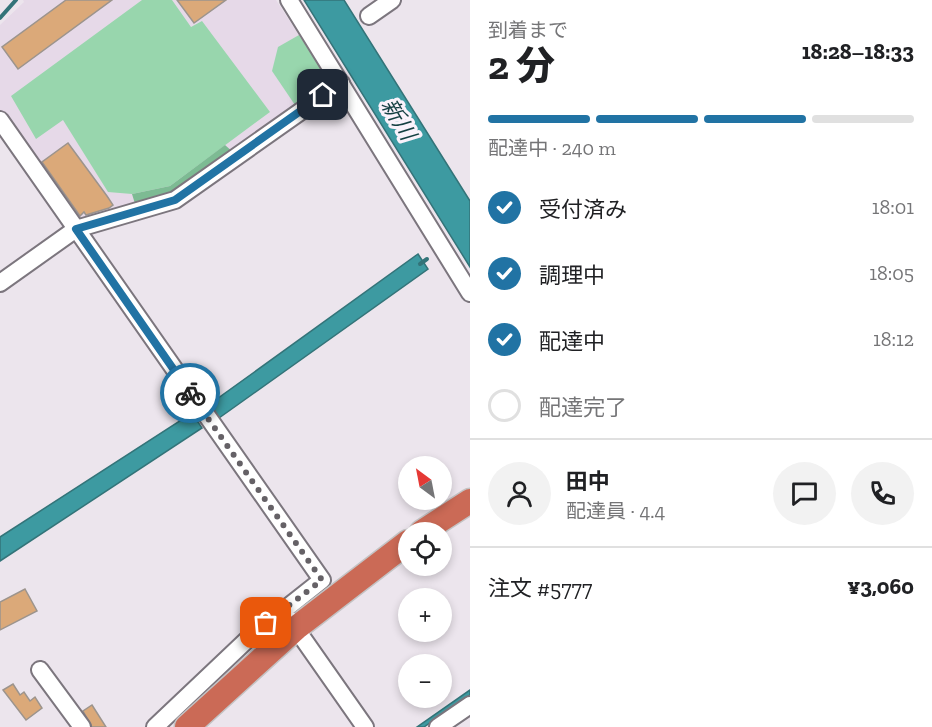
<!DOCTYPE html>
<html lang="ja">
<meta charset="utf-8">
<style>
body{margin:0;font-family:"Zilla Slab","Noto Sans JP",serif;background:#f2f2f2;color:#202124;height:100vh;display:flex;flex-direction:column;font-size:22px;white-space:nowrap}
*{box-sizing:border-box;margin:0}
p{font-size:20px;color:#757577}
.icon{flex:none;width:33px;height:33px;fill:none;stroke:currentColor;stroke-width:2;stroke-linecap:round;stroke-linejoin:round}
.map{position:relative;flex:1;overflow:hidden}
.details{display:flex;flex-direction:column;background:#fff;width:462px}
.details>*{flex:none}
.needle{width:39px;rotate:328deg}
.tools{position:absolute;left:398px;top:456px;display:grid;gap:12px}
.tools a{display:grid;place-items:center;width:54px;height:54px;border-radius:50%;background:#fff;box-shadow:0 3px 9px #0003;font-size:30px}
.pin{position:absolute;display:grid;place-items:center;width:51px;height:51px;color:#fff;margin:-26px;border-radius:12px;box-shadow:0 3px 9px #0006}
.courier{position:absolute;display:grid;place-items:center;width:60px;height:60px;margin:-30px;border:4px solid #2173a4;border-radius:50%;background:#fff;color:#222;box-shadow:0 2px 8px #0007}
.head em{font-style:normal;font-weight:800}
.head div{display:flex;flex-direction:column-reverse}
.head{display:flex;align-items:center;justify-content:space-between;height:102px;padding:0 18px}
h1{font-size:39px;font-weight:800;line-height:45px}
.bar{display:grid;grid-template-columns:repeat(4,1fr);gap:9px 6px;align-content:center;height:72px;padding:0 18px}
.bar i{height:8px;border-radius:4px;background:#e0e0e0}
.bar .current{background:#2173a4}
.bar p{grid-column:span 4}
.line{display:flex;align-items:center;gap:15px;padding:0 18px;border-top:2px solid #e0e0e0}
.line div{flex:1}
.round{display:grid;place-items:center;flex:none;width:63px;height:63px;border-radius:32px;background:#f2f2f2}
ol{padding:0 18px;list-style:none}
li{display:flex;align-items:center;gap:18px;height:66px}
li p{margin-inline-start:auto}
li .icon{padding:6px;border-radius:50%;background:#2173a4;color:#fff;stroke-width:4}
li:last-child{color:#757577}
li i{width:33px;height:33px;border:3px solid #e0e0e0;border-radius:50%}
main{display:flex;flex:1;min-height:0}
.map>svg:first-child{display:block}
.built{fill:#e6d9e8}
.green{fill:#98d6ad}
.forest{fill:#7dbb93}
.water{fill:#3d9aa1;stroke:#337479;stroke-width:1.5}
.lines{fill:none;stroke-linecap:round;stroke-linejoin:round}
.stream{stroke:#337479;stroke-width:4}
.building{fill:#dba979;stroke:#9c948d;stroke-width:1.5}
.minor-casing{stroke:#7c767e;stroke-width:20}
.highway-casing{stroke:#c4c3c4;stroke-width:27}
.minor{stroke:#fff;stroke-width:16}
.highway{stroke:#cb6a56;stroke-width:24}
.done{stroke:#656166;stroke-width:6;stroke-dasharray:0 10.8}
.route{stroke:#2173a4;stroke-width:8}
.labels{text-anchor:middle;stroke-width:6;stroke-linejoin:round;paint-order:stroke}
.water-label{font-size:22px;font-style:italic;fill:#143f42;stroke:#faf2fb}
</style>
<main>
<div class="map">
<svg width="470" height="727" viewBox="0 0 470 727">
<rect width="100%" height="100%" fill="#ece5ed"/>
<polygon class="built" points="23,0 276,0 331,84 173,197 80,223 0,111 0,25 24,2"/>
<g class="green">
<polygon points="142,0 172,0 191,27 202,21 270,112 170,186 132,194 108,192 63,120 36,139 11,96"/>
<polygon points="299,35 331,84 297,108 272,71 278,47"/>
</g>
<polygon class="forest" points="225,145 234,153 173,197 136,207 132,194 170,186"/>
<g class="water">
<polygon points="304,0 344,0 470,201 470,267"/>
<polygon points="418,254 428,269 219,418 210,404"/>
<polygon points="192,413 202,428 0,561 0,537"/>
<polygon points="470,690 470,695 424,727 417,727"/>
</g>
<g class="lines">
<g class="stream">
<polyline points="0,18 16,0"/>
<polyline points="420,264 427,259"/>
</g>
</g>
<g class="building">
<polygon points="66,0 112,0 18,69 2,47"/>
<polygon points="177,0 226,0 194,23"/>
<polygon points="68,143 107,196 113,205 109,208 86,215 84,212 80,216 42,162"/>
<polygon points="25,589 37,611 0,630 0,602"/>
<polygon points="13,684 20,695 24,692 30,701 35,697 42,708 26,720 3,690"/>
<polygon points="92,705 106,727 92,727 83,711"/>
</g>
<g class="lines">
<g class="minor-casing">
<g id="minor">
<polyline points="289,0 470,293"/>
<polyline points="369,16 392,0"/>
<polyline points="0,120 322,580 250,637 155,727"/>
<polyline points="0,283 76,229 175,200 341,83"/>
<polyline points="290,620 365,727"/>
<polyline points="40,670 82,727"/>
<polyline points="438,727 470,705"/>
</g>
</g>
<g class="highway-casing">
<g id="highway">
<polyline points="422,532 470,501"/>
<polyline points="187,727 296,628 408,542"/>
</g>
</g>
<use href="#minor" class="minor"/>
<use href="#highway" class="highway"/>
</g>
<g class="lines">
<polyline class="done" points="190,393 322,580 266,623"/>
<polyline class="route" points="190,393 76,229 175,200 323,95"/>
</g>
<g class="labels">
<g class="water-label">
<text transform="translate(399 119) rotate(59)" y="8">新川</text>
</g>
</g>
</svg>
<div class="tools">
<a><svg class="needle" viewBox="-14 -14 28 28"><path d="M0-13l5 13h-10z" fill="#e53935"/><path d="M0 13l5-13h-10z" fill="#757577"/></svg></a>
<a><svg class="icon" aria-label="locate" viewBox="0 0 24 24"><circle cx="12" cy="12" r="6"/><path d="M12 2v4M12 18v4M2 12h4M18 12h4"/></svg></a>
<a>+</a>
<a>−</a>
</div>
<div class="pin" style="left:266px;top:623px;background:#ea580c"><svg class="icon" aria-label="bag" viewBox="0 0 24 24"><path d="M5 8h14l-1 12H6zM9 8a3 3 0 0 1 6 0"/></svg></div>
<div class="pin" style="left:323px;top:95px;background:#1f2937"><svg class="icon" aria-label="home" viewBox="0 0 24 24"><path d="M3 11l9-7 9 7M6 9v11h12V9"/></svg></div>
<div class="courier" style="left:190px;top:393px"><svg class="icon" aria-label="bike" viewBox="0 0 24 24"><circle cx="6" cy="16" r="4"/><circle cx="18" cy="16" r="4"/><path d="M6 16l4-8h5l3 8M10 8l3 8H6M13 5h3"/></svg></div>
</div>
<section class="details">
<div class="head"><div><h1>2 分</h1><p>到着まで</p></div><em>18:28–18:33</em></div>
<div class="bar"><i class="current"></i><i class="current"></i><i class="current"></i><i></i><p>配達中 · 240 m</p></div>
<ol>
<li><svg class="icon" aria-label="check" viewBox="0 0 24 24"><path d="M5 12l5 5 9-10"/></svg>受付済み<p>18:01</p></li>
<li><svg class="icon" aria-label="check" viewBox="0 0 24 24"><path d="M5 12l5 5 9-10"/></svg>調理中<p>18:05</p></li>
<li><svg class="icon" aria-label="check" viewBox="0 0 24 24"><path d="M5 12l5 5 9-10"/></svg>配達中<p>18:12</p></li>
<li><i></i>配達完了</li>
</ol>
<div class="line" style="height:108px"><a class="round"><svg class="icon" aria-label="person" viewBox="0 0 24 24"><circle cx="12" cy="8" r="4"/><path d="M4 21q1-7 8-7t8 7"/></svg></a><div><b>田中</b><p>配達員 · 4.4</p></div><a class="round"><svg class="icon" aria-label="chat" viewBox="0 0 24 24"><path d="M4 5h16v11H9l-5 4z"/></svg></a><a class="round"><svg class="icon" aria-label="phone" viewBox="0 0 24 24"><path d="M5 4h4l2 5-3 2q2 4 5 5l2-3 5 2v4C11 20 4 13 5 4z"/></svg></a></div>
<div class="line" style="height:78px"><div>注文 #5777</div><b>¥3,060</b></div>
</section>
</main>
